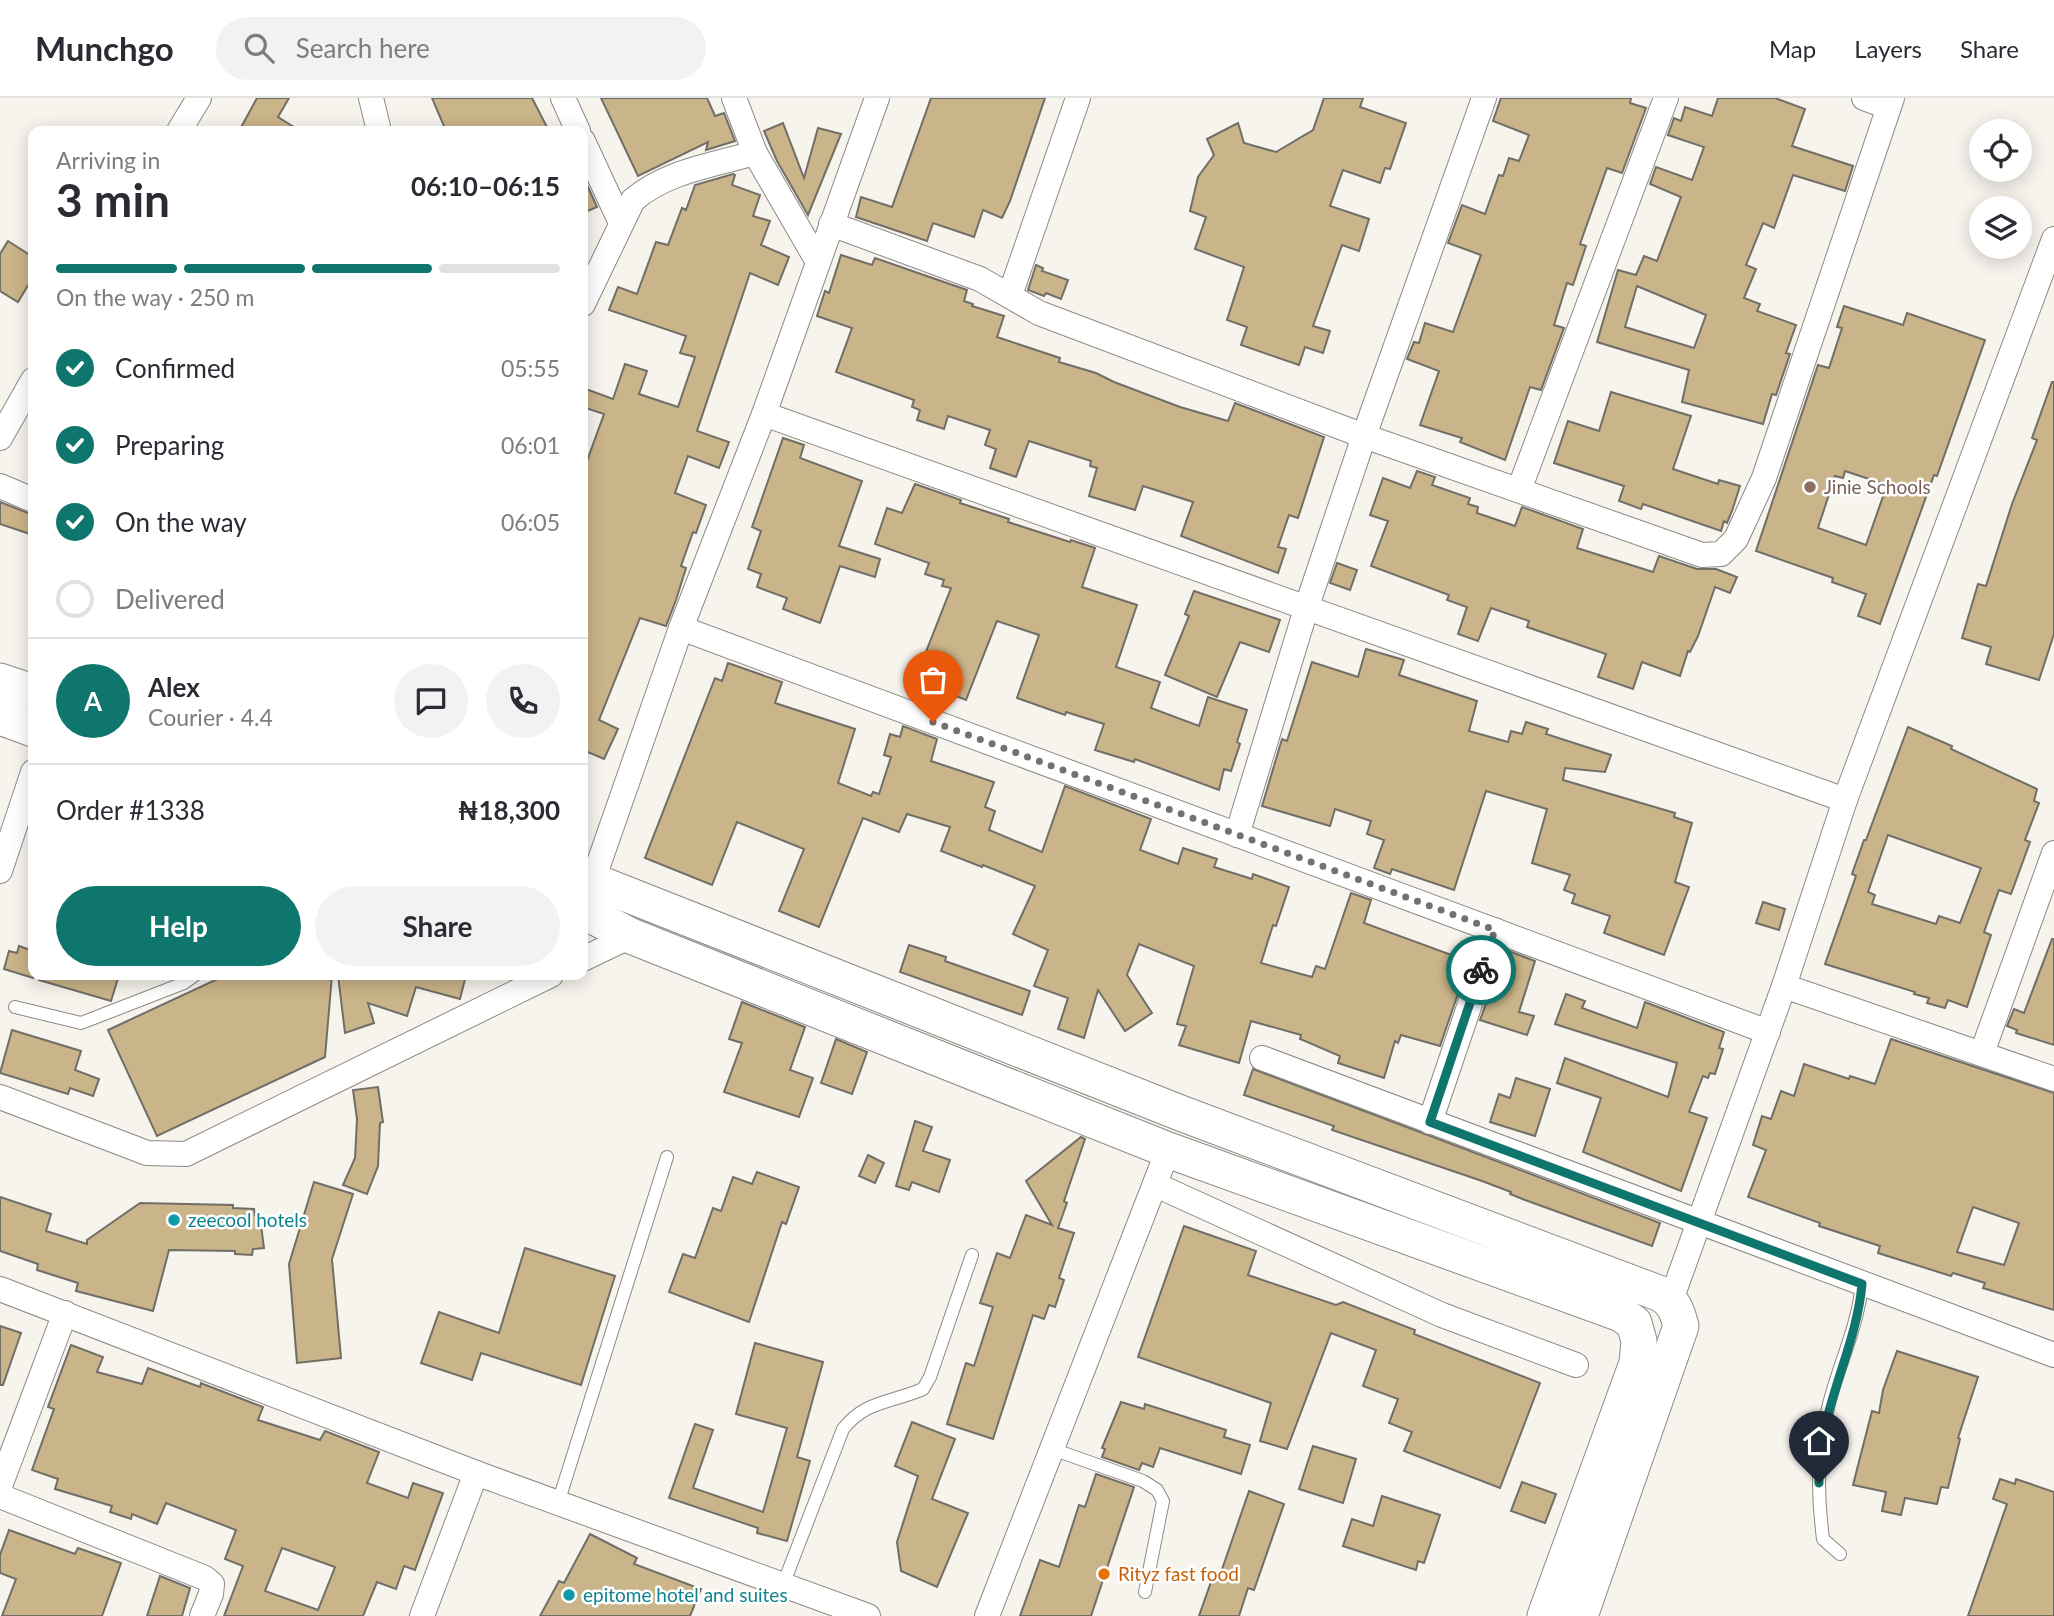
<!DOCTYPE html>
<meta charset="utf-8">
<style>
body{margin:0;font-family:Lato,sans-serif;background:#f2f2f3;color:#2b2b33;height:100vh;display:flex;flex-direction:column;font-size:26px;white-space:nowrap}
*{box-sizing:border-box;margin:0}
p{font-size:23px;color:#7c7c81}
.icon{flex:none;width:38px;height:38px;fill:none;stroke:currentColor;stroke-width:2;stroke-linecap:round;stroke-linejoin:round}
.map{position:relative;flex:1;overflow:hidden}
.side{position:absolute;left:28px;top:28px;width:560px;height:854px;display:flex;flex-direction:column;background:#fff;border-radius:14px;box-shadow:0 4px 18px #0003}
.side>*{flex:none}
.tools{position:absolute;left:1969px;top:21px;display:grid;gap:14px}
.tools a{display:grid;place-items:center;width:63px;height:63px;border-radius:50%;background:#fff;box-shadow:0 4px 18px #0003;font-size:35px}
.pin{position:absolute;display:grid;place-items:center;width:60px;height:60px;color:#fff;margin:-72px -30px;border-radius:50% 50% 50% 0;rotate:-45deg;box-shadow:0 0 7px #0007}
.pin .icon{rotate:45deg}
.courier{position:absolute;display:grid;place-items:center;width:70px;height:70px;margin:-35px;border:5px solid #0f766e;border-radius:50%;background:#fff;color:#222;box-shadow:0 2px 9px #0007}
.overview em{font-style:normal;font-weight:700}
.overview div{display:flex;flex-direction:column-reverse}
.overview{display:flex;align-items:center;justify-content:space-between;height:119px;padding:0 28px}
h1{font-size:46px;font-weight:700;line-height:52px}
.bar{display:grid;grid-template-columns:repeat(4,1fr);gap:10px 7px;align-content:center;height:84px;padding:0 28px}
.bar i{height:9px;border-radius:5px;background:#e1e1e2}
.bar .active{background:#0f766e}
.bar p{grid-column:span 4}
.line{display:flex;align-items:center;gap:18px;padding:0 28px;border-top:2px solid #e1e1e2}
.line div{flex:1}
.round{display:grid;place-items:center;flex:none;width:74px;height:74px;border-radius:37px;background:#f2f2f3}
ol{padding:0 28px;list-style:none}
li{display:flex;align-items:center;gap:21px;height:77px}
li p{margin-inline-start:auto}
li .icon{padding:7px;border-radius:50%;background:#0f766e;color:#fff;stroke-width:4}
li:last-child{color:#7c7c81}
li i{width:38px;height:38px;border:4px solid #e1e1e2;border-radius:50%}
.cta{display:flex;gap:14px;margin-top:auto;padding:14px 28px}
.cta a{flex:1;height:80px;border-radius:42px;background:#0f766e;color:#fff;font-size:28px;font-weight:700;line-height:80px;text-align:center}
.cta a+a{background:#f2f2f3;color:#2b2b33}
header{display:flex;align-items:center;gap:42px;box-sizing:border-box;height:98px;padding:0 35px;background:#fff;border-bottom:2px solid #e1e1e2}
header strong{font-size:33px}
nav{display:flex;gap:38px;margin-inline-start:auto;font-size:24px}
.search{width:490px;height:63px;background:#f2f2f3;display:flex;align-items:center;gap:18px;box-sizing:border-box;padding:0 24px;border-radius:38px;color:#7c7c81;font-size:26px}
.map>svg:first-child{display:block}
.building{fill:#cab489;stroke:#716e68;stroke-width:2;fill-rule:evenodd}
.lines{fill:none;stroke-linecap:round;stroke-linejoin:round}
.lane-casing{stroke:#8d8a85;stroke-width:14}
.street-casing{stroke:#8d8a85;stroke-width:26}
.secondary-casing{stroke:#8d8a85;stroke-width:37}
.lane{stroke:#fff;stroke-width:12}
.street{stroke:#fff;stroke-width:24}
.secondary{stroke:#fff;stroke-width:35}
.done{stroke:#74726f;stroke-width:7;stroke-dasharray:0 12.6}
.route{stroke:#0f766e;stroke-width:9}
.education-dot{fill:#8d6e63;stroke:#fff;stroke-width:2.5}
.culture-dot{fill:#0f9aa8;stroke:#fff;stroke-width:2.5}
.food-dot{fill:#e8710a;stroke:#fff;stroke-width:2.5}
.labels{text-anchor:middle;stroke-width:5;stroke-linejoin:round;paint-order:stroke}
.education-label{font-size:19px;fill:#785e54;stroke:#fff;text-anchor:start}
.culture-label{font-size:19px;fill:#0d838f;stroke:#fff;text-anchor:start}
.food-label{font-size:19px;fill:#c56008;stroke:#fff;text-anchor:start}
</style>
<header>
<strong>Munchgo</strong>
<div class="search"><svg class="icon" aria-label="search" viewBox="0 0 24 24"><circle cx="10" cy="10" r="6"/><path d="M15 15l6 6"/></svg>Search here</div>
<nav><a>Map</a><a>Layers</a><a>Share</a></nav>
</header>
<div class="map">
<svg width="2054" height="1518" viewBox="0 0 2054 1518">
<rect width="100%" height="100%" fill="#f7f3ed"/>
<g class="building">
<polygon points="257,0 289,0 278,19 300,33 239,33"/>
<polygon points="432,0 532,0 549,33 446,33"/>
<polygon points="601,0 707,0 715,18 724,15 735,43 706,52 708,44 638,78"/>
<polygon points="931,0 1045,0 1010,103 1002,120 983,112 974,139 933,125 927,143 856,119 861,99 892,109"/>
<polygon points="1324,0 1363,0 1360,9 1406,25 1390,71 1385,70 1380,85 1343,72 1330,108 1369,121 1359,153 1342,147 1313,228 1330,233 1323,255 1305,249 1299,267 1241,247 1247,229 1227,222 1244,169 1195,151 1206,119 1190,113 1198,79 1214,57 1207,41 1238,25 1244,45 1276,54 1313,32"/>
<polygon points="1501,0 1631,0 1630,5 1646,10 1622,75 1607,70 1580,146 1586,148 1573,187 1567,185 1554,227 1564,230 1541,292 1530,289 1505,362 1460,344 1462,340 1420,327 1439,273 1407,261 1414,244 1419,245 1425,225 1453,234 1481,157 1448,145 1462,107 1485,116 1499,77 1503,78 1509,60 1519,63 1529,37 1493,23"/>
<path d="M1718,0H1775L1805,11L1792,48L1853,68L1845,93L1793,77L1774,130L1763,125L1746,167L1756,171L1744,200L1760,206L1757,213L1796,227L1786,255L1790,256L1776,297L1772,296L1763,326L1682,304L1689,272L1597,244L1618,172L1636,177L1644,158L1657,163L1681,99L1650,86L1656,69L1692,82L1704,49L1668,37L1674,20L1681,23L1685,9L1712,18ZM1637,188L1706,217L1694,250L1625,229Z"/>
<polygon points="783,25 804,80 818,30 841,36 808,117 777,63 764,33"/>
<polygon points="733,76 735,77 732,87 760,97 753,118 770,123 761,147 789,159 778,187 750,175 697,333 729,344 719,370 688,358 675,395 706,407 696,435 693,434 681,468 686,470 676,502 666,528 640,520 599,622 618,631 604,661 588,654 585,661 583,661 583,374 604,316 583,309 583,290 613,301 625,266 647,273 639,296 678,309 695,259 680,255 686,238 609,212 618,189 637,196 656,144 668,147 682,110 686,112 695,87"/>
<polygon points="583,78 597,109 583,115"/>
<polygon points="8,143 33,159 33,179 18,204 0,193 0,156"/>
<polygon points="841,157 872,167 875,160 967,192 964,203 973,206 972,208 1004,218 997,239 1060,260 1059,264 1096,275 1114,284 1180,309 1228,323 1235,305 1324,339 1298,420 1289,417 1278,449 1286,451 1278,475 1181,438 1193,404 1143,388 1135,412 1089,398 1097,370 1090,368 1091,363 1029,343 1016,379 990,370 996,351 985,347 990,332 948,318 944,331 917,322 920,312 912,309 914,302 836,274 852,230 817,218 825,193 829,195"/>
<polygon points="1036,167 1043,170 1042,173 1068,182 1061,201 1046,195 1044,198 1028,192"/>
<path d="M1844,208L1903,227L1907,215L1985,242L1937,378L1934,377L1880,526L1858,518L1866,496L1832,484L1833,480L1756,453L1818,267L1829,270L1842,230L1837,229ZM1845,373L1887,387L1866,447L1818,430L1835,378L1843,380Z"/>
<polygon points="2052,284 2054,284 2054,536 2039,582 1986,566 1991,549 1962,540 1978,486 1986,488 2012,406 2037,342 2032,340"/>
<polygon points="1611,294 1691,318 1673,371 1718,386 1719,382 1740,388 1732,413 1727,425 1724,423 1721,433 1643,406 1641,411 1619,403 1624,388 1554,365 1568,323 1599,333"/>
<polygon points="783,340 804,347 800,360 862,383 839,448 880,461 875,479 840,468 820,525 783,511 787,500 757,489 761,476 748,471 761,433 752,429"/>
<polygon points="1417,373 1435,379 1432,387 1470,400 1468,406 1478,409 1477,415 1515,428 1522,409 1583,431 1577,450 1653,474 1659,458 1697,471 1716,471 1737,479 1730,495 1715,489 1698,538 1690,554 1688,553 1680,578 1642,564 1633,591 1598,579 1606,556 1527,529 1529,523 1491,510 1478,543 1458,536 1467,509 1447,502 1449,497 1371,468 1388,423 1370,417 1383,380 1410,390"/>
<polygon points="915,386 961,402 960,405 1009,421 1008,424 1070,444 1071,442 1095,450 1082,489 1137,507 1116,569 1160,584 1151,610 1199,628 1208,599 1247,612 1237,644 1240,646 1231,673 1224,671 1219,692 1135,661 1134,664 1095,652 1104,626 1066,614 1065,617 1017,600 1039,537 997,523 966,602 915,582 951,490 942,488 944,482 925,476 929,465 875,446 887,410 902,415"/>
<polygon points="0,404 33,417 33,437 0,426"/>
<polygon points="1337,465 1357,472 1350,492 1330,485"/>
<polygon points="1194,493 1280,522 1269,554 1240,544 1217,599 1165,577 1189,518 1185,516"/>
<polygon points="1366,551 1404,562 1399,577 1477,603 1469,633 1508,644 1511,633 1522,636 1526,624 1548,631 1546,636 1611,657 1605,674 1565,670 1563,682 1675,715 1674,719 1692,725 1675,784 1689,789 1664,857 1604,835 1610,818 1572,805 1575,796 1564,792 1570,777 1532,765 1547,711 1486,693 1454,792 1392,771 1390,776 1374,770 1384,742 1367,736 1371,723 1335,711 1330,728 1262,708 1282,641 1287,643 1312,564 1358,579"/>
<polygon points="728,565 782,584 775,605 855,631 838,685 871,698 873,694 879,696 891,659 884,657 890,636 900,639 903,628 937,641 931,663 994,684 985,709 995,713 989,732 1042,754 1065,688 1151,721 1140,752 1178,766 1183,750 1217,761 1214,769 1252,781 1253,776 1289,789 1276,828 1273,827 1261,865 1312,879 1316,868 1325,871 1351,795 1371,802 1364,825 1454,858 1456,850 1472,855 1440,948 1401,937 1398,945 1395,943 1384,980 1338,965 1340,958 1300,941 1301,937 1251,923 1239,965 1179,947 1186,928 1177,926 1194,868 1139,846 1127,877 1152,915 1125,933 1098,892 1084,940 1058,931 1068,900 1034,888 1048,852 1013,836 1035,788 983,767 982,769 941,753 950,729 907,716 899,734 863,720 819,829 779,813 804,751 737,724 712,787 645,760 715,580 722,583"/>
<path d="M1908,629L1952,648L1951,651L2037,691L2034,703L2039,705L2025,742L2030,744L2011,796L1999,792L1984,834L1991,837L1967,909L1948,902L1945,910L1927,905L1929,900L1914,896L1915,894L1825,866L1856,778L1852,776L1864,742H1866ZM1888,737L1981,770L1960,825L1939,818L1936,826L1872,806L1875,797L1868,794Z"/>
<polygon points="1763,804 1785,811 1779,832 1756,825"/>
<polygon points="2052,841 2054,841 2054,947 2016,935 2017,932 2007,928 2014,911 2024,915"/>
<polygon points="909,847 946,859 945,863 1030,893 1022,917 900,874"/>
<polygon points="19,848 33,853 33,880 4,871 9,853 17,855"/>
<polygon points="1506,852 1535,863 1519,914 1534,918 1527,937 1480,922"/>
<polygon points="40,877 119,877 111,903 39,882"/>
<polygon points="226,877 332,877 325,959 157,1038 108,932"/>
<polygon points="338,877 466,877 460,901 416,889 407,918 368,905 374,925 345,935"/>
<polygon points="1566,896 1585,903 1582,910 1637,930 1645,904 1724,934 1719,950 1723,951 1715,976 1710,975 1708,980 1703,978 1689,1014 1707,1020 1681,1093 1583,1054 1601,1000 1557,985 1565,960 1668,999 1677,965 1555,926"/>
<polygon points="742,904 805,929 790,972 813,980 799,1019 724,994 742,945 729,941"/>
<polygon points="12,932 81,953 75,972 99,981 93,998 70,990 68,996 0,975"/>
<polygon points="836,941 867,954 852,996 821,985"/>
<path d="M1891,941L2054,995V1212L1983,1190L1985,1185L1953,1175L1951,1178L1878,1155L1880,1148L1819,1128L1820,1125L1748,1099L1766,1052L1753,1047L1762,1018L1771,1021L1781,993L1794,998L1804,966L1849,981L1850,978L1875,986ZM1973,1109L2019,1125L2004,1167L1957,1154Z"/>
<polygon points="1253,971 1660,1125 1652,1148 1525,1102 1510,1096 1511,1094 1482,1083 1332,1032 1334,1028 1244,997"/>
<polygon points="1516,980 1550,991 1535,1038 1490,1024 1499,996 1510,1000"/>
<polygon points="378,989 383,1024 380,1025 378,1068 367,1096 343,1087 355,1060 357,1021 353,992"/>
<polygon points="915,1023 932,1029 923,1053 950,1062 939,1094 912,1084 909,1092 896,1088"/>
<polygon points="1081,1039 1085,1041 1064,1103 1067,1105 1058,1130 1074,1135 1059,1180 1064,1182 1055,1209 1049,1207 1044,1221 1033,1217 993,1341 947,1326 966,1265 974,1268 993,1209 980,1205 997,1155 1010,1160 1026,1117 1052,1127 1026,1083"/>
<polygon points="868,1057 884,1065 875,1085 859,1078"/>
<polygon points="757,1074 799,1089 786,1126 782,1124 749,1224 669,1194 683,1156 695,1160 713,1110 721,1113 733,1079 752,1086"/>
<polygon points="314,1084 353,1096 332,1161 341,1260 297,1265 289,1166"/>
<polygon points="0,1099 51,1116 46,1133 87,1146 87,1142 140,1105 233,1107 233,1110 254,1111 255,1117 260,1119 264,1150 253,1151 252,1157 235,1156 235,1153 169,1152 153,1213 76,1193 78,1185 37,1172 38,1166 0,1153"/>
<polygon points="1184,1128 1256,1153 1248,1177 1336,1207 1343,1204 1415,1232 1414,1236 1540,1285 1500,1390 1404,1353 1412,1334 1389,1325 1398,1301 1363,1288 1376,1252 1331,1235 1287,1351 1260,1343 1271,1305 1138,1259"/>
<polygon points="525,1150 615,1178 581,1287 481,1255 472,1282 421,1265 439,1214 499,1235"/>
<polygon points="0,1228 21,1235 3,1287 0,1287"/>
<polygon points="755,1245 823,1264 797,1359 810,1363 787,1443 757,1435 758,1430 669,1400 695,1326 713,1332 693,1390 763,1414 787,1330 736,1316"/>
<path d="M71,1247L103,1259L97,1274L142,1286L148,1270L200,1289L201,1285L203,1286L263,1309L258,1322L320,1342L325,1333L379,1354L367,1385L408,1400L413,1385L443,1395L415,1472L404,1468L396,1491L377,1484L363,1518H224L243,1468L225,1461L236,1432L166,1405L157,1426L132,1416L131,1421L110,1414L112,1408L55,1391L58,1381L32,1372L54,1311L48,1309ZM282,1450L335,1469L318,1512L265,1493Z"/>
<polygon points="1897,1253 1978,1279 1958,1340 1960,1341 1948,1390 1941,1389 1937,1406 1905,1400 1901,1417 1882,1413 1886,1394 1853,1387 1872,1313 1879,1315 1883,1292"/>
<polygon points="1121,1304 1144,1311 1145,1306 1226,1332 1224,1339 1250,1347 1241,1376 1160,1350 1153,1369 1142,1365 1139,1372 1102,1359 1105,1351 1102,1350"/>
<polygon points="912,1324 955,1341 932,1401 968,1415 937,1489 901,1473 897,1444 918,1378 895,1368"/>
<polygon points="1313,1348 1356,1361 1343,1405 1299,1391"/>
<polygon points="1096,1376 1134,1389 1091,1518 1020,1518 1040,1462 1059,1469 1079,1407 1085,1409"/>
<polygon points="2000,1381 2015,1386 2016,1381 2054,1394 2054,1518 1968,1518 2007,1406 1993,1401"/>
<polygon points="1522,1384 1556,1396 1545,1425 1511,1413"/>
<polygon points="1249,1393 1284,1406 1254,1492 1248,1490 1239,1518 1199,1518 1212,1481 1218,1483"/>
<polygon points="1382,1398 1440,1417 1424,1465 1418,1463 1416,1472 1343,1448 1352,1421 1373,1428"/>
<polygon points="9,1432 75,1456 78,1450 121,1465 102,1518 2,1518 16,1481 0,1475 0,1457"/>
<polygon points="590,1436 637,1460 634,1466 701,1491 690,1518 540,1518 559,1483 564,1485"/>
<polygon points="160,1478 190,1490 182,1518 147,1518"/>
</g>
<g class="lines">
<g class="lane-casing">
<g id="lane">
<polyline points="15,909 81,925 184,885 195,877"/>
<polyline points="1052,1351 1143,1383 1157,1392 1163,1403 1145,1494"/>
<polyline points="558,1405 667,1059"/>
<path d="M1840,1456L1823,1441C1817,1392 1817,1355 1829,1306C1839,1266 1858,1228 1862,1186"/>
<path d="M783,1487L843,1331C866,1302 891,1305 923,1291L930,1279L972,1157"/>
</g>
</g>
<g class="street-casing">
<g id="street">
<polyline points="371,0 379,33"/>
<polyline points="563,0 578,33"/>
<polyline points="734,0 755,55 818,164"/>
<polyline points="1864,0 1888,9"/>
<polyline points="179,33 199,0"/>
<polyline points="583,43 621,125"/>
<polyline points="831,126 980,181 1039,215 1364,338 1702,457 1721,456 1736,441 1764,380 1892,0"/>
<polyline points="1010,197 1078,0"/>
<path d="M583,206L633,102C667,73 713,67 755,55"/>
<polyline points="764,316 1845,702"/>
<polyline points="0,340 33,282"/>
<polyline points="0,388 33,402"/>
<polyline points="1519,392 1666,0"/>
<polyline points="681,530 1768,934"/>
<polyline points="1237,737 1306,511 1364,338 1484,0"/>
<polyline points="0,773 33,674"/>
<polyline points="593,782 681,530 764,316 877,0"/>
<polyline points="583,861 631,838"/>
<polyline points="1784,888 2054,981"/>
<polyline points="1982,955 2054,755"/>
<polyline points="1262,960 2054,1257"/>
<polyline points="0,999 147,1055 186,1056 551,877"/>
<polyline points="1430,1024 1495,832"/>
<polyline points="1156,1087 1442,1217 1576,1267"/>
<polyline points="0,1191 476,1375 868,1518"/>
<polyline points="1671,1202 1784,888 1845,702 2054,141"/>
<polyline points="0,1388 65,1215"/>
<polyline points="0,1398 205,1480 212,1486 211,1496 202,1518"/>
<polyline points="422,1518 476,1375"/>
<polyline points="987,1518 1168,1052"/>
</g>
</g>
<g class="secondary-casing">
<g id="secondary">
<polyline points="0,583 33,594"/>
<polyline points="0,619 33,631"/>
<path d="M583,779L1183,1016L1661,1196C1674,1204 1677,1213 1681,1228L1580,1518"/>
<polyline points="583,813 631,838 1168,1052 1621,1216 1634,1225 1639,1243 1637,1265 1545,1518"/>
</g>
</g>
<use href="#lane" class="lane"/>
<use href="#street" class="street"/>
<use href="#secondary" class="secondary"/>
</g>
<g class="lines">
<polyline class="done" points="933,624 1495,832 1481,872"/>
<path class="route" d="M1481,872L1430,1024L1862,1186C1856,1254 1817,1314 1819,1385"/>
</g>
<circle class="education-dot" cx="1810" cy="389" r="7"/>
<g class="culture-dot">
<circle cx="174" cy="1122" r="7"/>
<circle cx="569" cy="1497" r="7"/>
</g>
<circle class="food-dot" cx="1104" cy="1476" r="7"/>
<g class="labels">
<g class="education-label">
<text x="1824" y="396">Jinie Schools</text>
</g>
<g class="culture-label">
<text x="188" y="1129">zeecool hotels</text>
<text x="583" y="1504">epitome hotel and suites</text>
</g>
<g class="food-label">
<text x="1118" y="1483">Rityz fast food</text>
</g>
</g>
</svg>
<div class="tools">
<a><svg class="icon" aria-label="locate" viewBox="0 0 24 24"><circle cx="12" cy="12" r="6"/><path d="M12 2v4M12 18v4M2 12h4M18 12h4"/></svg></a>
<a><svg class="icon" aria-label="layers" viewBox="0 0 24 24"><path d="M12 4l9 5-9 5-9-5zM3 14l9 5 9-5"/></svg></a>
</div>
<div class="pin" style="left:933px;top:624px;background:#ea580c"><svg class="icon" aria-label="bag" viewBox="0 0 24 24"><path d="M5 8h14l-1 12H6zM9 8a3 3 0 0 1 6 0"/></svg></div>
<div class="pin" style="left:1819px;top:1385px;background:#1f2937"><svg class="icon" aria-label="home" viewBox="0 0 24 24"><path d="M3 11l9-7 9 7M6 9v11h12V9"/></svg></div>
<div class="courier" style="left:1481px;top:872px"><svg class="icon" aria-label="bike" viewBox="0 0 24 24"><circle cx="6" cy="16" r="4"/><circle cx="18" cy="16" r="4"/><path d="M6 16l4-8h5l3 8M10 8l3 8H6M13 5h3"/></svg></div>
<section class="side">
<div class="overview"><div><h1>3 min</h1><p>Arriving in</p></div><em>06:10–06:15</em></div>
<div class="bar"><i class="active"></i><i class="active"></i><i class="active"></i><i></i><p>On the way · 250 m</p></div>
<ol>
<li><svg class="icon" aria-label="check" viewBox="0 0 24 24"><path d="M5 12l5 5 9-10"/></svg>Confirmed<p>05:55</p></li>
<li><svg class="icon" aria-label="check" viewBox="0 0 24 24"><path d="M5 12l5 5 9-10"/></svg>Preparing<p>06:01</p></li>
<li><svg class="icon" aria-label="check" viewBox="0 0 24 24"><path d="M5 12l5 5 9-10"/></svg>On the way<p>06:05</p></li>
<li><i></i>Delivered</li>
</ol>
<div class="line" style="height:126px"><b class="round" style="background:#0f766e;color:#fff">A</b><div><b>Alex</b><p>Courier · 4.4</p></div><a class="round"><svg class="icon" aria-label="chat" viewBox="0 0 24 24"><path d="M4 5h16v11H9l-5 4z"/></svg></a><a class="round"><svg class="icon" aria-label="phone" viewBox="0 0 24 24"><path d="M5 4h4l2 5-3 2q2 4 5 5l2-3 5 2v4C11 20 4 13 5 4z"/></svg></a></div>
<div class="line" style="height:91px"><div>Order #1338</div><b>₦18,300</b></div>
<div class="cta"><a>Help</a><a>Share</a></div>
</section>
</div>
